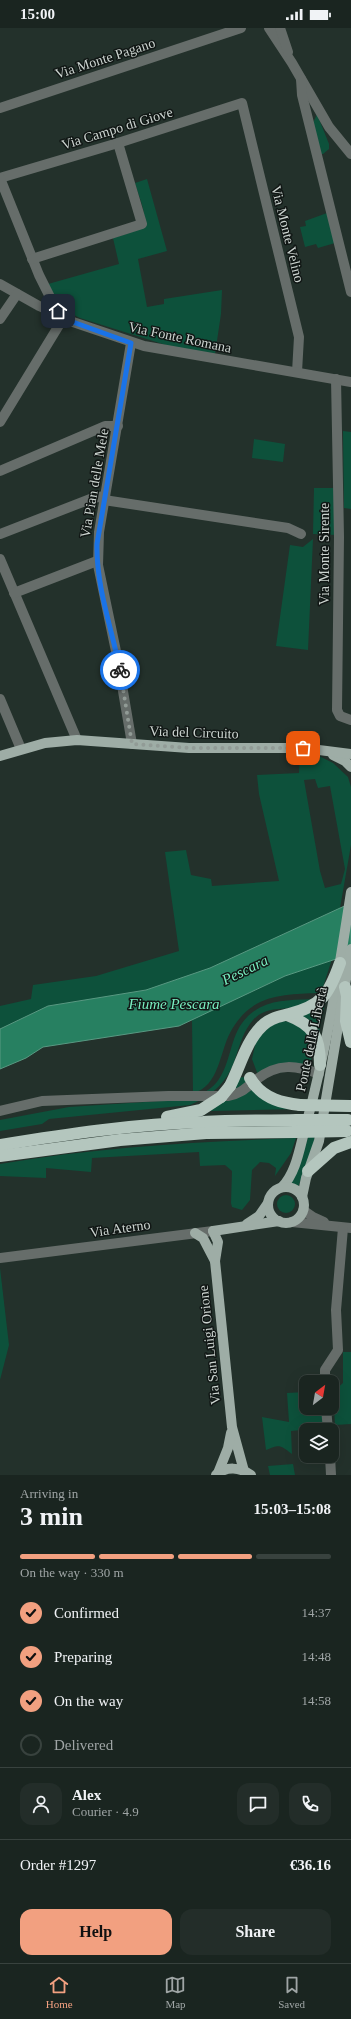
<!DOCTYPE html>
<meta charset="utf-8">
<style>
body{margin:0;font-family:"Times New Roman",serif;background:#232d29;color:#f1f3f6;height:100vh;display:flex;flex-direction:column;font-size:15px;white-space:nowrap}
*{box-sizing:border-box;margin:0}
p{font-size:13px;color:#9fa5a5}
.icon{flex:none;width:22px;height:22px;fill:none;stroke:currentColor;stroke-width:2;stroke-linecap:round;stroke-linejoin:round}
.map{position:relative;height:1447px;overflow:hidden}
.side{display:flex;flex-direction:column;background:#1a2520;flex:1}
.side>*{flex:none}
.needle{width:26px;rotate:31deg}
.fabs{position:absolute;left:299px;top:1347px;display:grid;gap:8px}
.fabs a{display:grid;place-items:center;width:40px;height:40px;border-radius:8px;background:#1a2520;box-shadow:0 4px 16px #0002,0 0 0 1px #38423e;font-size:20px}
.pin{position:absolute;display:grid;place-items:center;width:34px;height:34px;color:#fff;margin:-17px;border-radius:8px;box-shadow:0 2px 6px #0006}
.courier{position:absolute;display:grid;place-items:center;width:40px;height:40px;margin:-20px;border:3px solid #1a73e8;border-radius:50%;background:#fff;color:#222;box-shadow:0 1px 5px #0007}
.headline em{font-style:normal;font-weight:800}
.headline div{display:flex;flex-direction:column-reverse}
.headline{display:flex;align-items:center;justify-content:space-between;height:68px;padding:0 20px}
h1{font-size:26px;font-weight:800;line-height:30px}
.bar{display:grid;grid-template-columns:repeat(4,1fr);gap:6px 4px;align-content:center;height:48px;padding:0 20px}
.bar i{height:5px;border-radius:3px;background:#38423e}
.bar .selected{background:#f2a080}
.bar p{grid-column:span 4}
.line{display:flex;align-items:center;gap:10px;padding:0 20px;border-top:1px solid #38423e}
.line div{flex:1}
.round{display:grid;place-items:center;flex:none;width:42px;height:42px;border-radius:12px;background:#232d29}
ol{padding:0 20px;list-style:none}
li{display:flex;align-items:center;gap:12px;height:44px}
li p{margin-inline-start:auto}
li .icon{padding:4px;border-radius:50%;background:#f2a080;color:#111;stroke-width:4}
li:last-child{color:#9fa5a5}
li i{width:22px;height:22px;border:2px solid #38423e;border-radius:50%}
.action{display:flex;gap:8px;margin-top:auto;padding:8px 20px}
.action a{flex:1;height:46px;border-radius:12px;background:#f2a080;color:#111;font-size:16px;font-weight:800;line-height:46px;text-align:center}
.action a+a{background:#232d29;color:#f1f3f6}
.status{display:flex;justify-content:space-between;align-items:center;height:28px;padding:0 20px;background:#1a2520;direction:ltr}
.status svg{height:11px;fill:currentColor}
.tabs{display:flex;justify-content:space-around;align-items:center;height:56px;border-top:1px solid #38423e;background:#1a2520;font-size:11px;color:#9fa5a5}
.tabs a{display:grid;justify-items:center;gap:2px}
.tabs .selected{color:#f2a080}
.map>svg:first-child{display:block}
.green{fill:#0d513b;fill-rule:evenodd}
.water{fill:#278061;stroke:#589982}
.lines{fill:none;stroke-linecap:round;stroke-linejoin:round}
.minor{stroke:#666d6a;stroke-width:10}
.major{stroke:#9eada6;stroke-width:10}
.highway{stroke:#b4c6be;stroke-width:12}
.highway-bridge{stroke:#b4c6be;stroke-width:12}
.done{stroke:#919b96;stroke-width:4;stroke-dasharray:0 7.2}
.route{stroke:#1a73e8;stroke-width:5}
.labels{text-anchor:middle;stroke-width:3;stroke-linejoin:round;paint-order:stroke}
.street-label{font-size:14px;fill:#ccd4d0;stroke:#111715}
.water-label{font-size:15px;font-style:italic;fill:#79efc1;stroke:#111715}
</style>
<div class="status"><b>15:00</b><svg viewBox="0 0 49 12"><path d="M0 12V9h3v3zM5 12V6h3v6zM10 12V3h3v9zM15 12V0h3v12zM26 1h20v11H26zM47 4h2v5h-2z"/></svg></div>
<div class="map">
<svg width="351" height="1447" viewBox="0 0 351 1447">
<rect width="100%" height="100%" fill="#23312b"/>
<g class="green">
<polygon points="317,86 329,116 329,121 323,126 321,126 313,95"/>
<path d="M147,151L167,223L138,231L147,279L164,276V271L222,262L221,286L215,326L169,318L80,290C63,282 57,272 48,256L119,236L113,210C155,199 146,191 135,155Z"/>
<polygon points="327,185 335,215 318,220 316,216 305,219 300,199 306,198 305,193"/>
<polygon points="343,403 351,404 351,481 344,480"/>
<polygon points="254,411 285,416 283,434 252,430"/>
<polygon points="314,460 337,460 337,507 313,506"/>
<polygon points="313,511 308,622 276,618 290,517 303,519"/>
<path d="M300,725L317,727L333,735L348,749L351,759V817L340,880L210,940L146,962L48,978L0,1001V978L31,971L33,957L96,948L179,923L165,824L186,822L191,847L211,851L212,858L279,853L259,766L257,747L299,745ZM315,751L318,760L330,758L345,841L341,856L325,860L320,843L304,752Z"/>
<path d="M332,931L323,959L317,965C297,966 269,966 252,979C243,985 235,995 230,1005C220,1023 219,1059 193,1065L192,992L285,948Z"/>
<path d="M315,971C308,974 302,977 295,979C279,982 265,979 253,992C244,1002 240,1016 236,1028C229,1053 213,1067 190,1077L49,1091L42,1096L0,1103V1092L69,1079L191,1071C201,1066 213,1061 219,1051C235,1027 228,996 261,979C276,971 298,972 315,971Z"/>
<polygon points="326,971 319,1004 308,991 299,987"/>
<path d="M284,993C301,996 307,1004 314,1018L309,1041L258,1047L252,1031L256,1013L271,997Z"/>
<polygon points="241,1049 249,1050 300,1081 210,1083 231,1065"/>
<polygon points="309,1107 315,1107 312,1124 298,1159 289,1156 293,1151"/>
<path d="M296,1110L291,1125L275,1148L276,1140L269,1135L260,1134L252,1142L250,1172L242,1182L232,1179L231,1175L232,1143L225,1137L200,1138L199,1124L92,1130L91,1144L46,1140V1150L0,1148V1136C98,1119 197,1114 296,1110Z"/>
<circle cx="286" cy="1176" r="9"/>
<polygon points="0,1240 9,1317 0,1352"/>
<polygon points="343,1324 351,1324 351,1396 335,1397 333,1364 343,1355"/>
<path d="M306,1364V1380H321L324,1398L301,1399V1402L291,1403L292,1426C280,1417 280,1416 266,1422L262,1389L289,1394L287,1365Z"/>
<polygon points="293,1436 295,1447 270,1447 268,1438"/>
</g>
<polygon class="water" points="351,875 351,926 285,948 179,998 43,1019 26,1030 0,1041 0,1001 48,978 146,962 210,940"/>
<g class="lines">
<g class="minor">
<polyline points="269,0 292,35 329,99 351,126"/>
<polyline points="280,0 288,24"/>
<polyline points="301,51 302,67 351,264"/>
<polyline points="0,80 241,0"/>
<polyline points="0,150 118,115 242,75 299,309 297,344"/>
<polyline points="0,150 39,247 55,279 67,292 144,318 351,354"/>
<polyline points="32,231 142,196 118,115"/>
<polyline points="0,256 39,278 60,287"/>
<polyline points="0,291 17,266"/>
<polyline points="131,315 99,504 98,537 117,628 132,716"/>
<polyline points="336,351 339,509 337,682 340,688 351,692"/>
<polyline points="0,394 64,289"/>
<polyline points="0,443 105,398 118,398"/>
<polyline points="104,472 288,500 301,506"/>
<polyline points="0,506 93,470 105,468"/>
<polyline points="0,531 77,712"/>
<polyline points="14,565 97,533"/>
<polyline points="0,671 21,721"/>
<path d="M0,1083L42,1073L168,1068H228C241,1066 247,1059 257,1051C278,1035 296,1037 319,1046"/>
<polyline points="303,1182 313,1189 324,1194"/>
<polyline points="292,1194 351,1200"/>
<polyline points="0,1230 213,1203"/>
<polyline points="325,1354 325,1342 338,1322 336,1282 343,1200"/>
<polyline points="326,1380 328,1402"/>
<polyline points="330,1428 331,1447"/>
</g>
<g class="major">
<polyline points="333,727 345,733 351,739"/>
<polyline points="0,728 45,715 77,712 189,720 303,720 351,726"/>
<path d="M282,1159C297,1144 300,1117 306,1097C327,1020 339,942 351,864"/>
<circle cx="286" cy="1177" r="18"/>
<polyline points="302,1169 306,1150 319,1113 351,921"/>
<polyline points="247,1196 259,1188 268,1175"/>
<polyline points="213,1203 218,1214 215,1233 232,1399 244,1443"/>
<polyline points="213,1203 279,1193"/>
<polyline points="195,1205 203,1210 215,1233"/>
<polyline points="218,1445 228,1420 231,1405"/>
<path d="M216,1447C226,1438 240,1439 251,1447"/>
</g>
<g class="highway">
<polyline points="345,959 347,968 346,993 351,1014"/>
<path d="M287,987C313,997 320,1008 320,1037"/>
<path d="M254,1056C266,1071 282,1075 300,1077"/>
<path d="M230,1058C240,1039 246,1013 262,998C270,990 278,989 289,986C322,978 329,966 340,935"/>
<polyline points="167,1089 201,1082 221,1069"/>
<path d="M0,1117C67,1106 135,1096 203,1094C234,1092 266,1093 297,1092"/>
<polyline points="0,1128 120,1112 206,1105 295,1104"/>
<polyline points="308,1143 334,1120 351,1114"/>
</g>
<g class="highway-bridge">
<polyline points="250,1050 254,1056"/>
<polyline points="221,1069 230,1058"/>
<polyline points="300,1077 350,1078"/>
<polyline points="297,1092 348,1092"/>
<polyline points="295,1104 347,1103"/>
</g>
</g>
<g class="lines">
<polyline class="done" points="120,642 132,716 189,720 303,720"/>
<path class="route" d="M58,283L70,293L131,315L97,516C96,559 112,601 120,642"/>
</g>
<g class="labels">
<g class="street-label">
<text transform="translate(105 30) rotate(-18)" y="5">Via Monte Pagano</text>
<text transform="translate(117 100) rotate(-17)" y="5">Via Campo di Giove</text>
<text transform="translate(288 206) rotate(76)" y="5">Via Monte Velino</text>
<text transform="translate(180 309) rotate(12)" y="5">Via Fonte Romana</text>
<text transform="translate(94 455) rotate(-80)" y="5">Via Pian delle Mele</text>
<text transform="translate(324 526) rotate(-90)" y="5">Via Monte Sirente</text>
<text transform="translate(194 704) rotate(2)" y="5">Via del Circuito</text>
<text transform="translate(311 1011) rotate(-78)" y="5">Ponte della Libertà</text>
<text transform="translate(120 1200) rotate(-8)" y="5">Via Aterno</text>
<text transform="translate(209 1317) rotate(-96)" y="5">Via San Luigi Orione</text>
</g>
<g class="water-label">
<text transform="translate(245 942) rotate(-26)" y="5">Pescara</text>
<text x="174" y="981">Fiume Pescara</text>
</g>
</g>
</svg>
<div class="fabs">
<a><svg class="needle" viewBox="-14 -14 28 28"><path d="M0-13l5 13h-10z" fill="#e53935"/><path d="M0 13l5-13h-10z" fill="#9fa5a5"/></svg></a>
<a><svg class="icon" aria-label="layers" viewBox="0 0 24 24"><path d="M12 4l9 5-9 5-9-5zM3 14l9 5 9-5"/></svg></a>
</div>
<div class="pin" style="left:303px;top:720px;background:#ea580c"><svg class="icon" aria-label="bag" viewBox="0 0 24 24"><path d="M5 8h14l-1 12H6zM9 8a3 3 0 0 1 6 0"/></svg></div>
<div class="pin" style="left:58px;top:283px;background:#1f2937"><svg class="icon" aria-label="home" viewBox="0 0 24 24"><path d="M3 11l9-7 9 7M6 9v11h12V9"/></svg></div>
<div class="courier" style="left:120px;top:642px"><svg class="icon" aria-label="bike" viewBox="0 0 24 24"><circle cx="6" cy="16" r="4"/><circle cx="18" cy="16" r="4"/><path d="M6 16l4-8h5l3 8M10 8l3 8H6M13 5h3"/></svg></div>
</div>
<section class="side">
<div class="headline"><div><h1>3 min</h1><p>Arriving in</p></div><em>15:03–15:08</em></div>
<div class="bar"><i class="selected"></i><i class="selected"></i><i class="selected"></i><i></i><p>On the way · 330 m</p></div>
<ol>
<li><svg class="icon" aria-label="check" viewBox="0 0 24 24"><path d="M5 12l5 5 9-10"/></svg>Confirmed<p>14:37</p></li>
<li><svg class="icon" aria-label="check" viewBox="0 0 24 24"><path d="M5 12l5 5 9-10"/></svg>Preparing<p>14:48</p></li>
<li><svg class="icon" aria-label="check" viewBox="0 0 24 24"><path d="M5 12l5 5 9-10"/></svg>On the way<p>14:58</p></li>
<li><i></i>Delivered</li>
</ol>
<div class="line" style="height:72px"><a class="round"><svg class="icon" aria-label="person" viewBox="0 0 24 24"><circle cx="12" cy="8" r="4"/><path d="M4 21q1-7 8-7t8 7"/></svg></a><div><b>Alex</b><p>Courier · 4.9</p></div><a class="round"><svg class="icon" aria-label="chat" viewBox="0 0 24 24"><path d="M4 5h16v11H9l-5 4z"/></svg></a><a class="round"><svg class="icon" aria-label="phone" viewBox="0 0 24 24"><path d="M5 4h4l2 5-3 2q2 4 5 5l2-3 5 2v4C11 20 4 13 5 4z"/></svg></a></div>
<div class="line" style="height:52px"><div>Order #1297</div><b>€36.16</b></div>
<div class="action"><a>Help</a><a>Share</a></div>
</section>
<nav class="tabs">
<a class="selected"><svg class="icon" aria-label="home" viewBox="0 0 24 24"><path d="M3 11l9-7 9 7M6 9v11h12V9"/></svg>Home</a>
<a><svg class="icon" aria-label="map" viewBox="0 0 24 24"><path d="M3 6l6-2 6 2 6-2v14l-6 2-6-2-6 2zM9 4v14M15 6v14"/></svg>Map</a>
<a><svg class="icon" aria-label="saved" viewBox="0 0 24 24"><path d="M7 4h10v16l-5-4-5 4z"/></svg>Saved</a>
</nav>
